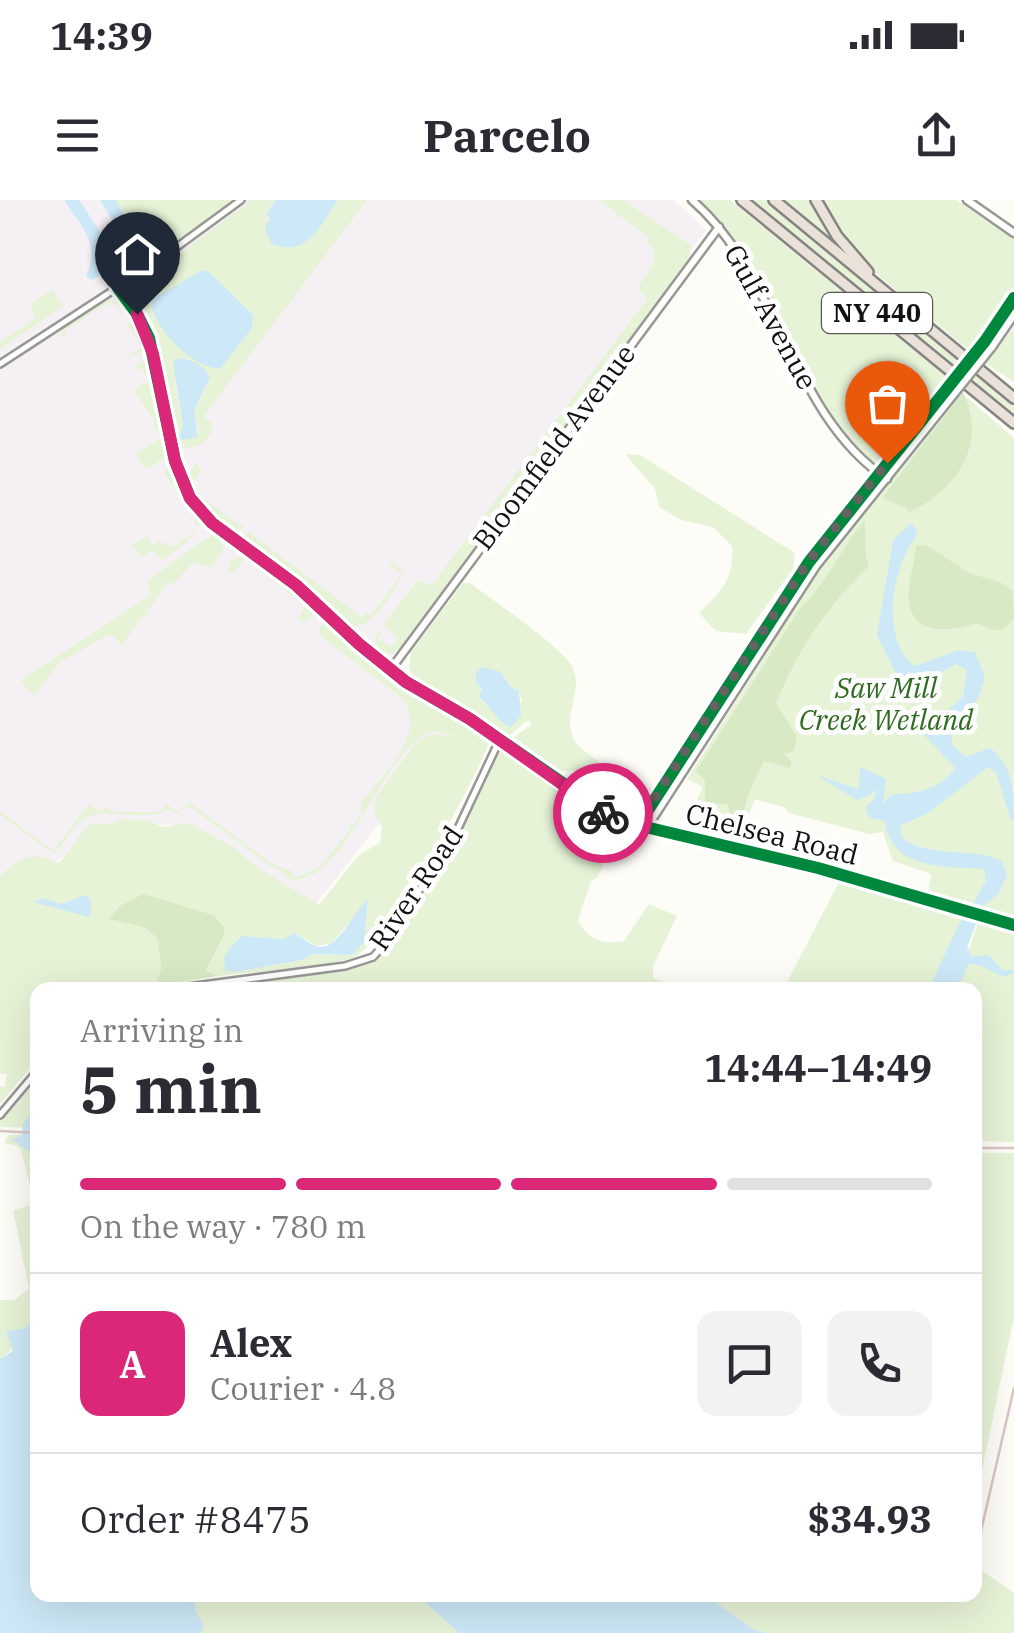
<!DOCTYPE html>
<meta charset="utf-8">
<style>
body{margin:0;font-family:"IBM Plex Serif",serif;background:#f2f2f3;color:#2b2b33;height:100vh;display:flex;flex-direction:column;font-size:38px;white-space:nowrap}
*{box-sizing:border-box;margin:0}
p{font-size:32px;color:#7c7c81}
.icon{flex:none;width:55px;height:55px;fill:none;stroke:currentColor;stroke-width:2;stroke-linecap:round;stroke-linejoin:round}
.map{position:relative;flex:1;overflow:hidden}
.side{position:absolute;left:30px;top:782px;width:952px;height:620px;display:flex;flex-direction:column;background:#fff;border-radius:20px;box-shadow:0 10px 40px #0002}
.side>*{flex:none}
.pin{position:absolute;display:grid;place-items:center;width:85px;height:85px;color:#fff;margin:-102px -42px;border-radius:50% 50% 50% 0;rotate:-45deg;box-shadow:0 0 10px #0007}
.pin .icon{rotate:45deg}
.courier{position:absolute;display:grid;place-items:center;width:100px;height:100px;margin:-50px;border:8px solid #db2777;border-radius:50%;background:#fff;color:#222;box-shadow:0 2px 12px #0007}
.summary em{font-style:normal;font-weight:700}
.summary div{display:flex;flex-direction:column-reverse}
.summary{display:flex;align-items:center;justify-content:space-between;height:170px;padding:0 50px}
h1{font-size:65px;font-weight:700;line-height:75px}
.bar{display:grid;grid-template-columns:repeat(4,1fr);gap:15px 10px;align-content:center;height:120px;padding:0 50px}
.bar i{height:12px;border-radius:8px;background:#e1e1e2}
.bar .active{background:#db2777}
.bar p{grid-column:span 4}
.line{display:flex;align-items:center;gap:25px;padding:0 50px;border-top:2px solid #e1e1e2}
.line div{flex:1}
.round{display:grid;place-items:center;flex:none;width:105px;height:105px;border-radius:20px;background:#f2f2f3}
.status{display:flex;justify-content:space-between;align-items:center;height:70px;padding:0 50px;background:#fff;direction:ltr}
.status svg{height:28px;fill:currentColor}
header{display:flex;justify-content:space-between;align-items:center;height:130px;padding:0 50px;background:#fff;font-size:45px;font-weight:700}
.map>svg:first-child{display:block}
.industrial{fill:#f5f0f3}
.green{fill:#e7f3d7;fill-rule:evenodd}
.forest{fill:#d8eac5}
.water{fill:#cde8f7}
.lines{fill:none;stroke-linecap:round;stroke-linejoin:round}
.minor-casing{stroke:#979795;stroke-width:10}
.tertiary-casing{stroke:#979795;stroke-width:11}
.motorway-casing{stroke:#858482;stroke-width:14}
.minor{stroke:#fffffe;stroke-width:5}
.tertiary{stroke:#fffffe;stroke-width:6}
.motorway{stroke:#eae1d8;stroke-width:9}
.rail{stroke:#d9c6c7;stroke-width:2.5}
.tertiary-bridge-casing{stroke:#979795;stroke-width:11;stroke-linecap:butt}
.tertiary-bridge{stroke:#fffffe;stroke-width:6}
.cycleway-casing{stroke:#fff;stroke-width:19}
.cycleway{stroke:#00873e;stroke-width:12}
.done{stroke:#646362;stroke-width:10;stroke-dasharray:0 18}
.route{stroke:#db2777;stroke-width:12}
.labels{text-anchor:middle;stroke-width:10;stroke-linejoin:round;paint-order:stroke}
.shield{fill:#fff;stroke:#585858;stroke-width:2.5}
.shield-label{font-size:25px;font-weight:bold;fill:#111}
.street-label{font-size:28px;fill:#111;stroke:#fff}
.park-label{font-size:28px;font-style:italic;fill:#2f6b1f;stroke:#fff}
</style>
<div class="status"><b>14:39</b><svg viewBox="0 0 49 12"><path d="M0 12V9h3v3zM5 12V6h3v6zM10 12V3h3v9zM15 12V0h3v12zM26 1h20v11H26zM47 4h2v5h-2z"/></svg></div>
<header><svg class="icon" aria-label="menu" viewBox="0 0 24 24"><path d="M4 6h16M4 12h16M4 18h16"/></svg>Parcelo<svg class="icon" aria-label="share" viewBox="0 0 24 24"><path d="M12 15V3M7 8l5-5 5 5M5 13v7h14v-7"/></svg></header>
<div class="map">
<svg width="1014" height="1433" viewBox="0 0 1014 1433">
<rect width="100%" height="100%" fill="#fdfcf7"/>
<polygon class="industrial" points="0,0 120,0 154,51 212,0 674,0 706,30 383,469 459,522 312,709 192,626 119,622 0,695"/>
<g class="green">
<polygon points="116,0 232,0 204,23 155,54 149,41 141,43"/>
<path d="M251,0H276L269,6L311,38L338,0H367L204,216L212,223C214,238 199,248 186,248L174,237L157,150L132,97V90ZM187,159L208,171V185L194,211L199,233L179,237L183,224L174,180Z"/>
<path d="M600,0H623L691,45L690,57L400,448L392,454L382,455L375,446L377,432L384,430L378,439L392,447L398,437L385,427V422L418,380L431,386L647,99L638,88C647,71 664,59 647,42L649,37L620,16L616,18L617,13Z"/>
<path d="M697,0H730L948,178L877,263C829,241 785,125 760,77C744,48 721,22 697,0Z"/>
<path d="M753,0H766C846,71 935,133 1014,205V215L849,83Z"/>
<polygon points="785,0 812,0 838,46 835,45"/>
<polygon points="820,0 956,0 1014,39 1014,87 998,114 970,151 874,72 847,45"/>
<polygon points="52,90 63,106 0,149 0,142 36,118 30,104"/>
<path d="M112,100C132,107 139,128 146,147L144,152L128,157L142,147L128,125L131,121L121,107L113,104L102,106L65,131L66,136L60,138C64,121 95,103 112,100Z"/>
<polygon points="1014,127 1014,182 985,163"/>
<polygon points="147,159 162,228 159,232 152,228 155,222 134,190 149,180 141,168 137,170 135,166"/>
<polygon points="959,195 966,201 965,196 1014,238 1014,717 935,696 929,688 931,674 893,661 883,632 869,634 789,613 784,607 755,599 745,622 700,611 694,605 703,587 687,579 819,370"/>
<polygon points="160,239 164,243 165,257 150,268 143,267 136,253"/>
<path d="M625,254L640,255L795,353L793,369L746,434L716,431L699,413C722,390 734,380 732,346L713,327L681,320L659,307L655,289Z"/>
<path d="M196,263L202,270L193,282L199,289L197,293L240,326L245,323L238,333C216,323 194,302 187,277Z"/>
<path d="M170,269C199,318 218,324 162,360L152,350L141,357L132,345L147,336L153,345L159,341L172,347L191,335L196,328L194,318L165,274V270Z"/>
<polygon points="855,310 857,311 821,356 706,530 811,363"/>
<path d="M252,329L251,334L362,417L366,413L371,415L402,374L389,364L392,362L402,370L403,375C391,394 374,429 350,426L290,375L292,372L245,341L244,337Z"/>
<path d="M214,335L220,338L224,348L212,367L192,363L174,384L169,382L147,411L150,415L145,414L123,443L126,448L114,437L108,435L59,463L35,495L27,489L21,480L151,395L147,381C162,371 202,339 214,335Z"/>
<polygon points="243,356 256,361 255,364 257,362 285,383 284,386 305,402 307,400 315,406 316,413 304,423 298,419 305,406 245,359 233,373 228,374 231,360"/>
<path d="M463,383H470C491,399 562,447 572,466C585,491 560,516 575,541C580,549 592,556 599,562L588,581L576,571H559L514,541V537L530,526L531,521H526L508,537L472,510L414,480L409,468L411,452ZM475,473L503,475L510,486L519,492L522,501L499,516L478,497L482,487L476,484Z"/>
<path d="M326,422L331,423L351,446L388,476L459,518L490,540C475,581 390,738 356,756C335,767 247,772 218,776L206,772L223,737L144,727L158,739L161,769L155,786L127,790H38L37,860L0,904V886L4,888L7,875L0,873V677C18,656 33,651 59,663L88,625L114,623L121,619L145,620L164,627L189,623L235,648L254,665L319,705L357,657L380,642L382,626L375,615V598L416,543L432,534L455,536L433,531C376,554 347,690 287,679L284,673L270,666L192,608L185,607L177,614L168,609C145,624 111,606 87,617C73,624 64,644 54,654L0,615V611L53,651L89,604L101,612L105,607L114,612H158L167,604L177,612L189,602L271,663L292,671L294,678L320,667L351,628L346,622L353,625L362,614L360,604C381,576 429,535 402,498L319,435V428ZM368,701L364,743L352,755L313,754L302,760L235,772L226,770L257,737L283,739L295,733L316,746L332,743Z"/>
<path d="M502,550L586,611L597,615L596,622L603,625L596,657L603,665L597,678L591,681L578,720C588,740 602,745 624,741L649,704L677,716L653,766V778L663,781L662,790H186L362,766L380,756L466,624L494,560Z"/>
<polygon points="840,680 967,717 941,790 783,790"/>
<polygon points="979,720 1014,733 1014,942 975,941 975,790 955,790"/>
<polygon points="37,879 37,928 0,927 0,920"/>
<path d="M23,934L17,941L28,950L37,940V1118C19,1132 19,1147 0,1159V1100H14L29,1089L14,1014V1010L31,1005L33,997L21,950L18,946L4,943L9,935Z"/>
<polygon points="975,953 1014,953 1014,1116 975,1304"/>
<polygon points="975,1366 1014,1393 1014,1433 767,1433 754,1430 706,1395 975,1395"/>
<polygon points="195,1395 417,1395 459,1433 201,1433 204,1425 196,1412"/>
</g>
<g class="forest">
<path d="M963,192C988,245 957,290 908,313L907,308L882,298Z"/>
<path d="M864,320C868,335 862,353 869,366C824,410 801,445 776,503L797,537L794,551L784,554L792,562L790,568L764,561L750,591L738,627L733,629L728,604L705,605V580L696,571L798,411C825,385 841,350 864,320Z"/>
<path d="M926,345L969,373L1000,382L1013,391L1014,419L1003,430H992L977,423C943,434 904,435 909,387C910,373 915,361 916,346Z"/>
<polygon points="143,694 213,715 225,728 223,737 206,771 218,776 155,786 161,769 158,739 144,727 109,719 120,706"/>
</g>
<g class="water">
<path d="M64,0H79L112,50C116,66 104,73 91,80L86,76C101,42 82,28 64,0Z"/>
<polygon points="100,0 116,0 139,43 133,46 120,33"/>
<path d="M276,0H338C319,27 309,57 272,44L266,33V24L270,20L267,13Z"/>
<path d="M202,70L209,72L253,115L252,128L220,169C190,166 161,134 151,107L153,99Z"/>
<path d="M180,158C190,159 206,166 210,177L194,211L198,237L183,240L179,237L183,224L173,162Z"/>
<path d="M911,323L916,329L917,336C891,365 880,442 915,466L958,450L975,452L985,477L977,501L956,515L951,544L966,557L990,548C1014,567 1014,591 1014,621L1010,618L996,572L988,567L928,613L900,626L902,638C932,659 969,646 1002,661L1007,675L998,694L983,706L967,747L972,756L989,755L1002,770H1014V773L1004,777L981,766L968,764L958,790H928L960,722C968,717 978,692 986,681L984,669C945,666 891,671 885,621L869,618L866,607L875,597L876,587L872,594L857,600L816,575L859,589L860,567L886,579L883,603L893,594C914,595 943,588 955,568L917,527L886,531L870,523H892L915,516L936,531L939,519L963,496L967,470L956,464L933,477L897,476L877,435L893,340Z"/>
<path d="M483,467L501,472L510,486L519,491L521,516L511,527C498,524 491,505 478,497L482,488L476,484L475,473Z"/>
<polygon points="85,695 91,699 91,714 89,717 33,702 43,698 62,704"/>
<path d="M368,699L364,743L352,755L313,754L302,760L235,772L226,770C220,755 231,746 242,736L283,739L295,733C301,737 309,744 316,746C338,753 354,710 368,699Z"/>
<polygon points="37,915 38,915 37,975 29,951 11,939 22,936 23,924 28,917"/>
<polygon points="37,1118 38,1395 195,1395 196,1412 204,1425 201,1433 0,1433 0,1159 13,1151 6,1131 23,1129"/>
<polygon points="417,1395 706,1395 754,1430 767,1433 459,1433"/>
</g>
<g class="lines">
<g class="minor-casing">
<g id="minor">
<path d="M118,88C130,104 142,120 149,140C167,190 163,247 189,295C209,332 267,361 300,388C331,414 358,444 391,469"/>
<polyline points="0,164 155,63 241,0"/>
<polyline points="165,790 345,766 373,757 382,747 453,639 500,539"/>
<polyline points="0,915 38,870"/>
</g>
</g>
<g class="tertiary-casing">
<g id="tertiary">
<path d="M692,0C779,75 791,215 887,279"/>
<polyline points="967,0 1014,33"/>
<polyline points="719,27 391,469 470,519 616,620 818,668 1014,725"/>
<polyline points="985,141 1014,98"/>
<polyline points="992,147 1014,115"/>
<polyline points="637,627 809,362 943,193"/>
<polyline points="646,629 816,366 950,199"/>
</g>
</g>
<g class="motorway-casing">
<g id="motorway">
<polyline points="742,0 1014,223"/>
<polyline points="774,0 1014,198"/>
<polyline points="816,0 837,36 868,72"/>
</g>
</g>
<use href="#minor" class="minor"/>
<use href="#tertiary" class="tertiary"/>
<use href="#motorway" class="motorway"/>
<g class="rail">
<polyline points="0,931 38,933"/>
<polyline points="975,948 1014,948"/>
<polyline points="975,1357 1014,1188"/>
</g>
<g class="tertiary-bridge-casing">
<g id="tertiary-bridge">
<polyline points="943,193 985,141"/>
<polyline points="950,199 992,147"/>
</g>
</g>
<use href="#tertiary-bridge" class="tertiary-bridge"/>
<g class="cycleway-casing">
<g id="cycleway">
<polyline points="118,88 137,114 149,138 175,261 190,298 212,323 296,385 359,444 406,482 470,519 616,620 818,668 1014,725"/>
<polyline points="637,627 809,362 985,141 1014,98"/>
</g>
</g>
<use href="#cycleway" class="cycleway"/>
</g>
<g class="lines">
<polyline class="done" points="603,613 636,627 808,362 887,263"/>
<polyline class="route" points="137,114 153,154 175,261 190,298 212,323 296,385 359,444 406,482 470,519 603,613"/>
</g>
<g class="labels">
<rect class="shield" x="822" y="93" width="110" height="40" rx="8"/>
<g class="shield-label">
<text x="877" y="122">NY 440</text>
</g>
<g class="street-label">
<text transform="translate(771 117) rotate(61)" y="10">Gulf Avenue</text>
<text transform="translate(554 247) rotate(-53)" y="10">Bloomfield Avenue</text>
<text transform="translate(772 634) rotate(14)" y="10">Chelsea Road</text>
<text transform="translate(416 688) rotate(-56)" y="10">River Road</text>
</g>
<g class="park-label">
<text x="886" y="498">Saw Mill<tspan x="886" dy="32">Creek Wetland</tspan></text>
</g>
</g>
</svg>
<div class="pin" style="left:887px;top:263px;background:#ea580c"><svg class="icon" aria-label="bag" viewBox="0 0 24 24"><path d="M5 8h14l-1 12H6zM9 8a3 3 0 0 1 6 0"/></svg></div>
<div class="pin" style="left:137px;top:114px;background:#1f2937"><svg class="icon" aria-label="home" viewBox="0 0 24 24"><path d="M3 11l9-7 9 7M6 9v11h12V9"/></svg></div>
<div class="courier" style="left:603px;top:613px"><svg class="icon" aria-label="bike" viewBox="0 0 24 24"><circle cx="6" cy="16" r="4"/><circle cx="18" cy="16" r="4"/><path d="M6 16l4-8h5l3 8M10 8l3 8H6M13 5h3"/></svg></div>
<section class="side">
<div class="summary"><div><h1>5 min</h1><p>Arriving in</p></div><em>14:44–14:49</em></div>
<div class="bar"><i class="active"></i><i class="active"></i><i class="active"></i><i></i><p>On the way · 780 m</p></div>
<div class="line" style="height:180px"><b class="round" style="background:#db2777;color:#fff">A</b><div><b>Alex</b><p>Courier · 4.8</p></div><a class="round"><svg class="icon" aria-label="chat" viewBox="0 0 24 24"><path d="M4 5h16v11H9l-5 4z"/></svg></a><a class="round"><svg class="icon" aria-label="phone" viewBox="0 0 24 24"><path d="M5 4h4l2 5-3 2q2 4 5 5l2-3 5 2v4C11 20 4 13 5 4z"/></svg></a></div>
<div class="line" style="height:130px"><div>Order #8475</div><b>$34.93</b></div>
</section>
</div>
